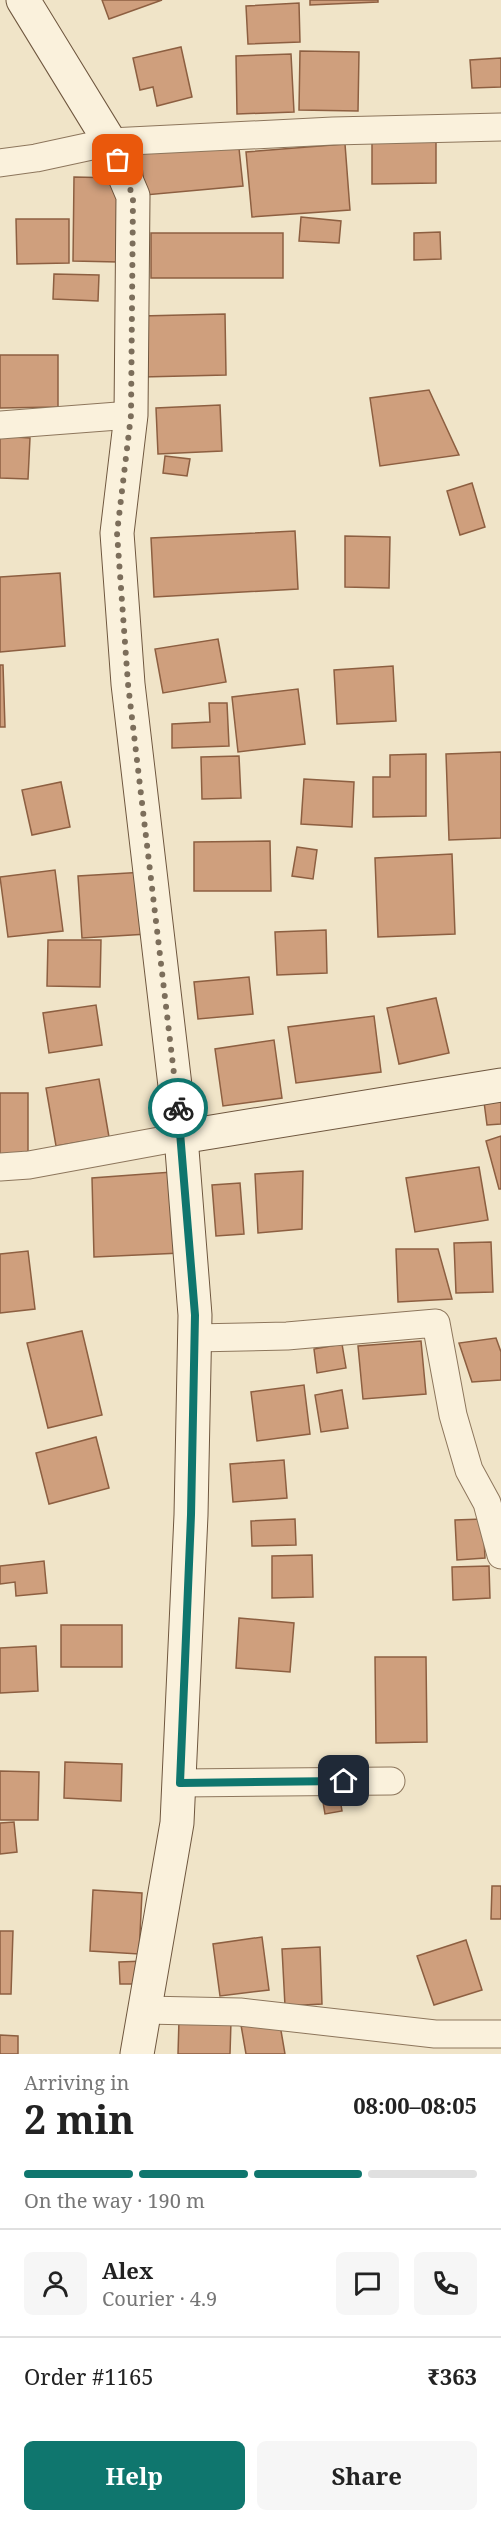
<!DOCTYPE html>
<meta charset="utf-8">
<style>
body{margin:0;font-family:"Noto Serif",serif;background:#f6f6f6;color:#222;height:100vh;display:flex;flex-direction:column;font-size:22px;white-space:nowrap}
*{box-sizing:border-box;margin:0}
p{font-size:20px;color:#767676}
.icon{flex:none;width:33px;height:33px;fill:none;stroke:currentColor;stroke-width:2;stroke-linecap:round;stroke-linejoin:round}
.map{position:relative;height:2054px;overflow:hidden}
.sheet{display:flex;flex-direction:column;background:#fff;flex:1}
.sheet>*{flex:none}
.pin{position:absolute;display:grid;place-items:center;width:51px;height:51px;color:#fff;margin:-26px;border-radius:12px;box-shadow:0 3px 9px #0006}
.courier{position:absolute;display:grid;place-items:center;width:60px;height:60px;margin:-30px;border:4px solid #0f766e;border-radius:50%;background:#fff;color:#222;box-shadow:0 2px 8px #0007}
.headline em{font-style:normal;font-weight:700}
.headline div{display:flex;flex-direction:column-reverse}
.headline{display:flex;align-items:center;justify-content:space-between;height:102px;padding:0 24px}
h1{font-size:39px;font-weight:700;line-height:45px}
.bar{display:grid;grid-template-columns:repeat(4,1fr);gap:9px 6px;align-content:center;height:72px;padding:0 24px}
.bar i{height:8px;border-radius:4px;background:#e0e0e0}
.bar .current{background:#0f766e}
.bar p{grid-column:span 4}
.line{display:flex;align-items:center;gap:15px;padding:0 24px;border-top:2px solid #e0e0e0}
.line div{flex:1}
.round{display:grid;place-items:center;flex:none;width:63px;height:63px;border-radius:9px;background:#f6f6f6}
.action{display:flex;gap:12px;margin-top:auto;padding:12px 24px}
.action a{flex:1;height:69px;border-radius:9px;background:#0f766e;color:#fff;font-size:24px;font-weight:700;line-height:69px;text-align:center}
.action a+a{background:#f6f6f6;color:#222}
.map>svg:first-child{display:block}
.building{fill:#cf9f7d;stroke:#8d5f41;stroke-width:1.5}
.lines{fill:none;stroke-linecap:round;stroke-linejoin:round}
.street-casing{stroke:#8d765c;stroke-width:29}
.secondary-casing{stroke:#6f573f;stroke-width:35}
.street{stroke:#faf1dc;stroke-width:27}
.secondary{stroke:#faf1dc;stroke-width:33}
.done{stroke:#7c6e5b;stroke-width:6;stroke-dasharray:0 10.8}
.route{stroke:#0f766e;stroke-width:8}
</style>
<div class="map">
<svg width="501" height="2054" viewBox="0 0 501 2054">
<rect width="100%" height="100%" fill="#f0e4c8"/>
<g class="building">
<polygon points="102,0 162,0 109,19"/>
<polygon points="310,0 378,0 378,2 310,5"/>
<polygon points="299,3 300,42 248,44 246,6"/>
<polygon points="181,47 192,97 157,106 153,87 140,90 133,58"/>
<polygon points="300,51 359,52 358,111 299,110"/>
<polygon points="291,54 294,112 237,114 236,56"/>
<polygon points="501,58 501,87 472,88 470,60"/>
<polygon points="238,139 243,186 145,195 140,148"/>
<polygon points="436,141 436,183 372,184 372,143"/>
<polygon points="345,144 350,210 252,217 246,152"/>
<polygon points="74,177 118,178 118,262 73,261"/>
<polygon points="301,217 341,221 339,243 299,241"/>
<polygon points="16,219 69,219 69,263 17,264"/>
<polygon points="440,232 441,259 414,260 414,233"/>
<rect x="151" y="233" width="132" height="45"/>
<polygon points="54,274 99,275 98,301 53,299"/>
<polygon points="225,314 226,375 142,377 141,316"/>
<polygon points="0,355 58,355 58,407 0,408"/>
<polygon points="429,390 459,455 380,466 370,398"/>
<polygon points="220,405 222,451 158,454 156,408"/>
<polygon points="0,436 30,438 28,479 0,478"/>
<polygon points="165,456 190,459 187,476 163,473"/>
<polygon points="472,483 485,527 460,535 447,491"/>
<polygon points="295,531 298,589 154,597 151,538"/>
<polygon points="345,536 390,537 389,588 345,587"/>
<polygon points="60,573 65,646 0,652 0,577"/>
<polygon points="218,639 226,682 163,693 155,649"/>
<polygon points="0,665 3,665 5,727 0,727"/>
<polygon points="393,666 396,721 337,724 334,670"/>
<polygon points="298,689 305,744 238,752 232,697"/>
<polygon points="209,703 227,703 229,746 172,748 172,724 210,722"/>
<polygon points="501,752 501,838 449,840 446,754"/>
<polygon points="426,754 426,816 373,817 373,777 390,777 390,755"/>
<polygon points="239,756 241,798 202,799 201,757"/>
<polygon points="304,779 354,782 352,827 301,824"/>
<polygon points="61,782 70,827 32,835 22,790"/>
<polygon points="270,841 271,891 194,891 194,842"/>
<polygon points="297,847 317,850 313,879 292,876"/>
<polygon points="452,854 455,934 378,937 375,858"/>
<polygon points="55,870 63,931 8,937 0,877"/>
<polygon points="145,872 148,934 82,938 78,876"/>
<polygon points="326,930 327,973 277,975 275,932"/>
<polygon points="48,940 101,940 100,987 47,986"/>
<polygon points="249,977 253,1014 198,1019 194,982"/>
<polygon points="436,998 449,1053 399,1064 387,1008"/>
<polygon points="96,1005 102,1045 49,1053 43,1013"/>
<polygon points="374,1016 381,1072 296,1083 288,1027"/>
<polygon points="274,1040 282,1098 223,1106 215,1049"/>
<polygon points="99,1079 109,1137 56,1146 46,1088"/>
<rect x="0" y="1093" width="28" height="62"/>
<polygon points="501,1100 501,1124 487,1125 484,1102"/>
<polygon points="501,1136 501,1189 499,1189 486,1141"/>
<polygon points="479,1167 488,1220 415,1232 406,1178"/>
<polygon points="303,1171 302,1229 258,1233 255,1174"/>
<polygon points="172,1172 181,1253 94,1257 92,1178"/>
<polygon points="240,1183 244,1234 216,1236 212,1185"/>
<polygon points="491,1242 493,1292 456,1293 454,1243"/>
<polygon points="396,1249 438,1249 452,1299 398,1302"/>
<polygon points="28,1251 35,1309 0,1313 0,1254"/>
<polygon points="82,1331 102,1415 48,1428 27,1343"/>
<polygon points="496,1338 501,1352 501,1380 472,1382 459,1343"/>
<polygon points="421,1341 426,1394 363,1399 358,1346"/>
<polygon points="342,1344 346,1368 317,1373 314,1349"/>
<polygon points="304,1385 310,1434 257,1441 251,1392"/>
<polygon points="342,1390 348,1428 321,1432 315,1395"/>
<polygon points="96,1437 109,1488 49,1504 36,1453"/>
<polygon points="284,1460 287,1498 233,1502 230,1464"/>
<polygon points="295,1519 296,1545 252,1546 251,1521"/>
<polygon points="483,1519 485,1558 457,1560 455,1520"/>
<polygon points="312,1555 313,1597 272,1598 272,1556"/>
<polygon points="44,1561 47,1593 16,1596 15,1582 0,1584 0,1566"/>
<polygon points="489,1566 490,1598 453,1600 452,1567"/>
<polygon points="239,1618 294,1623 290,1672 236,1668"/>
<rect x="61" y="1625" width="61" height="42"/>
<polygon points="36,1646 38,1691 0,1693 0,1648"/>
<polygon points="375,1657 426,1657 427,1742 376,1743"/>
<polygon points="65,1762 122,1764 121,1801 64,1798"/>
<polygon points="0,1771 39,1772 38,1820 0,1820"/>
<polygon points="338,1787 342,1811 325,1814 321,1790"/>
<polygon points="14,1822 17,1852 0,1854 0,1823"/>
<polygon points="492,1886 501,1886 501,1919 491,1919"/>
<polygon points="93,1890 142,1893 139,1954 90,1951"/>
<polygon points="0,1931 13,1931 11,1994 0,1994"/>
<polygon points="262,1937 269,1990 220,1996 213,1944"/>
<polygon points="466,1940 482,1990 434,2005 417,1956"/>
<polygon points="320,1947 322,2004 285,2006 282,1949"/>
<polygon points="145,1961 145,1984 120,1984 119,1962"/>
<polygon points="279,2019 285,2054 246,2054 241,2025"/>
<polygon points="179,2020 231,2021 230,2054 178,2054"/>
<polygon points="0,2035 18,2036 18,2054 0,2054"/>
</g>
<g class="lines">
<g class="street-casing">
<g id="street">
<polyline points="0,163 36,158 110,142 333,131 501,127"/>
<polyline points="0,425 131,415"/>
<polyline points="0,1167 29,1165 181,1137"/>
<polyline points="194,1338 287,1336 436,1323 453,1415 469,1470 487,1503 501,1555"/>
<polyline points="180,1783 391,1781"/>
<polyline points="145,2010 240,2012 435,2034 501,2034"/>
</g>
</g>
<g class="secondary-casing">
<g id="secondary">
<polyline points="23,0 110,142 133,196 131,415 117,533 128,684 181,1137 195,1315 191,1515 177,1823 137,2054"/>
<polyline points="181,1137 501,1085"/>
</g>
</g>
<use href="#street" class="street"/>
<use href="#secondary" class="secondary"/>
</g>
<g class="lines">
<polyline class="done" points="118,160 133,196 131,415 117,533 128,684 178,1108"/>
<polyline class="route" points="178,1108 195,1315 191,1515 180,1783 344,1781"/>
</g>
</svg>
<div class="pin" style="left:118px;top:160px;background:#ea580c"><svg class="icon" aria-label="bag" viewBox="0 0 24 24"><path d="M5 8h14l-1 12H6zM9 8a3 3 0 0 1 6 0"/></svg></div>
<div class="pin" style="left:344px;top:1781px;background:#1f2937"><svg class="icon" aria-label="home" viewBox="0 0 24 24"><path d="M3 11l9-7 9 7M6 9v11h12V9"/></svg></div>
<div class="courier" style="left:178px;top:1108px"><svg class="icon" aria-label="bike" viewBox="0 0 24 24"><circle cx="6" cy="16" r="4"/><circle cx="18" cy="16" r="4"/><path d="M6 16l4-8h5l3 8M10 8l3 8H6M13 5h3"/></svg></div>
</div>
<section class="sheet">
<div class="headline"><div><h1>2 min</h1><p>Arriving in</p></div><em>08:00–08:05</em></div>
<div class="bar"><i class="current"></i><i class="current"></i><i class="current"></i><i></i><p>On the way · 190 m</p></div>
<div class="line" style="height:108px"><a class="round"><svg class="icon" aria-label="person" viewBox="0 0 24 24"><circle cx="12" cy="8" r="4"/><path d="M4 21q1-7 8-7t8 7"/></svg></a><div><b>Alex</b><p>Courier · 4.9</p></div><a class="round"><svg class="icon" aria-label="chat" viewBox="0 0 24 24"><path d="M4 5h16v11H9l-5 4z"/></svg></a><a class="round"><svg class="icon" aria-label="phone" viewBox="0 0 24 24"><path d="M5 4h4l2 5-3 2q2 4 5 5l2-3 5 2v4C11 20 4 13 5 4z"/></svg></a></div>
<div class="line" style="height:78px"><div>Order #1165</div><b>₹363</b></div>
<div class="action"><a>Help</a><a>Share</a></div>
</section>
